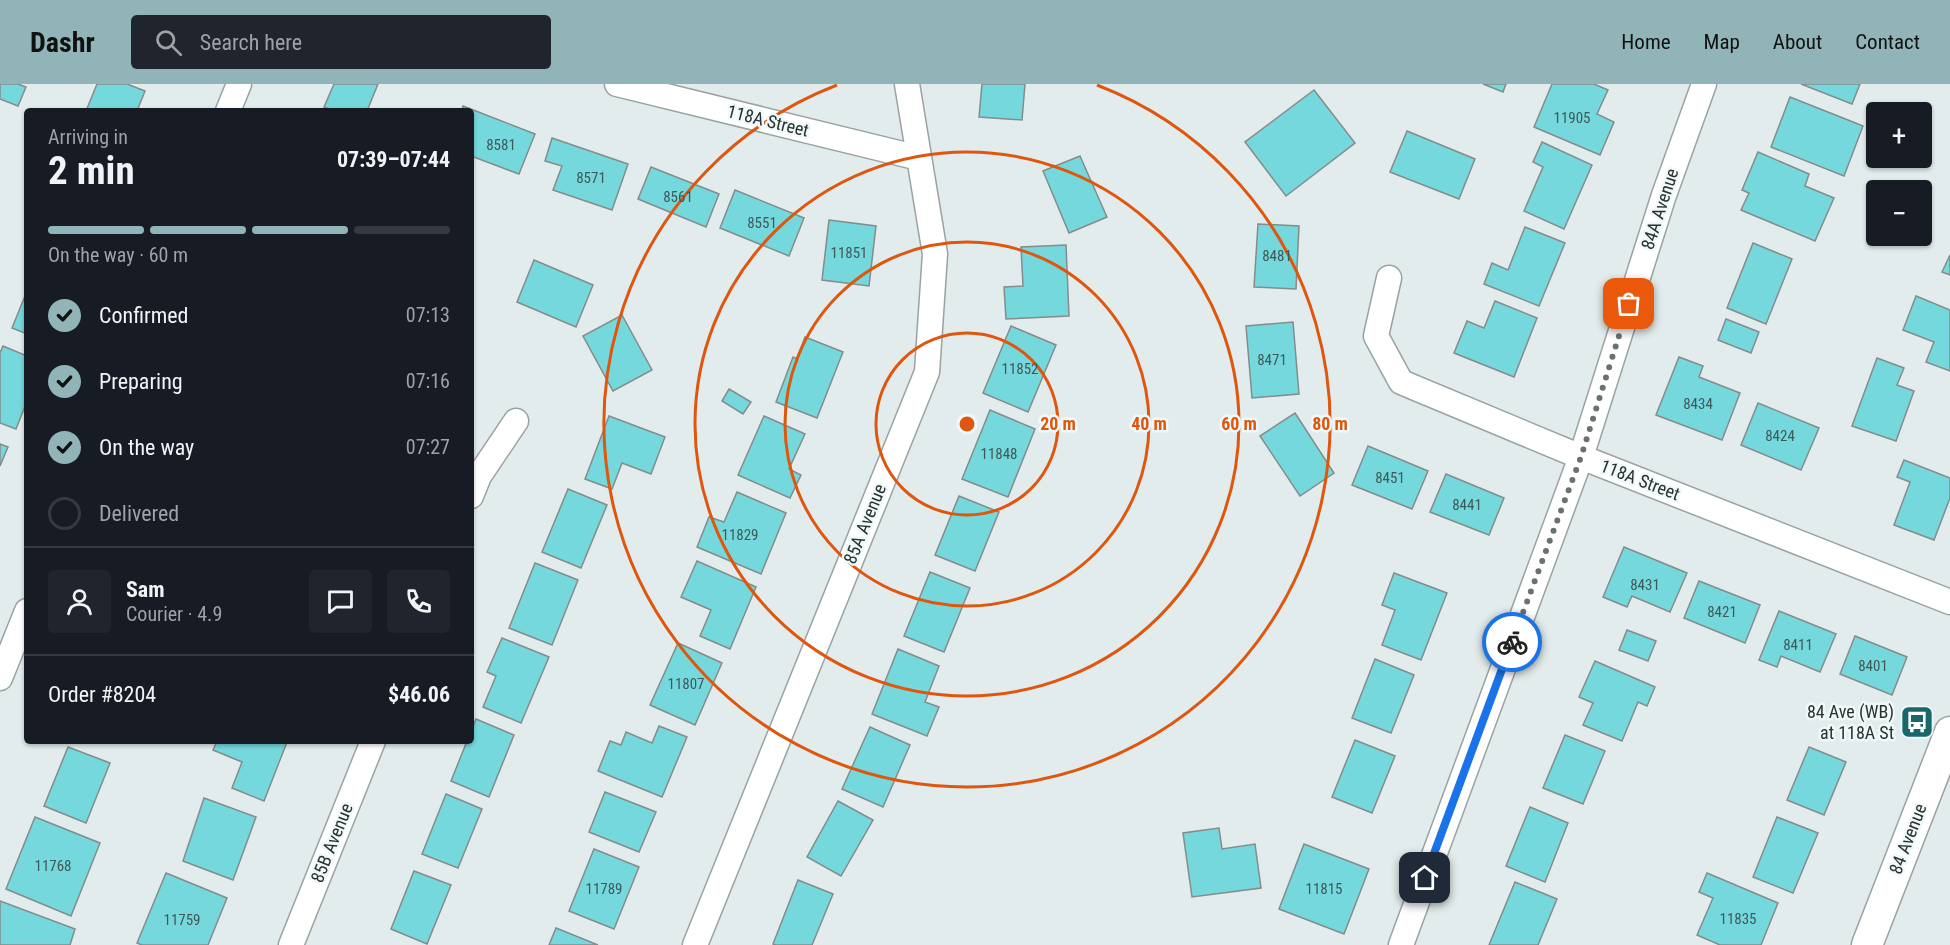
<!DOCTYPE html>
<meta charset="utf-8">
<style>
body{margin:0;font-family:"Roboto Condensed",sans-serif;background:#20242c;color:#f1f3f6;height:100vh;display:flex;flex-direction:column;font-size:22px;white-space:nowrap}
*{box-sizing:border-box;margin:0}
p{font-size:20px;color:#9ea1a6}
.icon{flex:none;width:33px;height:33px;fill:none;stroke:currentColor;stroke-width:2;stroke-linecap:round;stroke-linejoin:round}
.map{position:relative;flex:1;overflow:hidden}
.panel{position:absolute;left:24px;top:24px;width:450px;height:636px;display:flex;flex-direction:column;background:#171b24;border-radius:6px;box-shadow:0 2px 4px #0004}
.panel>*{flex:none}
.tools{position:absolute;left:1866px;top:18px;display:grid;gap:12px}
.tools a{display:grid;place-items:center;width:66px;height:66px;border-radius:6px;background:#171b24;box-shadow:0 2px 4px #0004;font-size:30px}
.pin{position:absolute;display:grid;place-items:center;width:51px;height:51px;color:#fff;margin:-26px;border-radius:12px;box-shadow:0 3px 9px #0006}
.courier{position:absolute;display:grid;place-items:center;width:60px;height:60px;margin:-30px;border:4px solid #1a73e8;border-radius:50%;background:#fff;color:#222;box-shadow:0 2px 8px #0007}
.head em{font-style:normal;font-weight:700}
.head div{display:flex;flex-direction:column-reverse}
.head{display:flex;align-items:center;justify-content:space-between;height:102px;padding:0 24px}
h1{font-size:39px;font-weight:700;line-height:45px}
.bar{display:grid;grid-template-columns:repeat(4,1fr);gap:9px 6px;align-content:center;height:72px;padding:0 24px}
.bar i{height:8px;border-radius:4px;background:#363941}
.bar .selected{background:#90b4b7}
.bar p{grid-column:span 4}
.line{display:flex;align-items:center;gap:15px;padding:0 24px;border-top:2px solid #363941}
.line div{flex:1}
.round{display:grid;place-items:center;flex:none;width:63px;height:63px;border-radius:6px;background:#20242c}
ol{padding:0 24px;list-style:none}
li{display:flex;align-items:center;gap:18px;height:66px}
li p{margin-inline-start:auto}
li .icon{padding:6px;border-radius:50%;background:#90b4b7;color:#111;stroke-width:4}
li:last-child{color:#9ea1a6}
li i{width:33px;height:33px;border:3px solid #363941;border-radius:50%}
header{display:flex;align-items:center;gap:36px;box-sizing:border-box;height:84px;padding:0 30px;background:#90b4b7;color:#111}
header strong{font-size:28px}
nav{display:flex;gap:33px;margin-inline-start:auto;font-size:21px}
.search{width:420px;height:54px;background:#20242c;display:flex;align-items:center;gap:15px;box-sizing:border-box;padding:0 21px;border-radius:6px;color:#9ea1a6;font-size:22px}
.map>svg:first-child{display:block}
.building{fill:#75d8dc;stroke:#848c8c;stroke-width:1.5}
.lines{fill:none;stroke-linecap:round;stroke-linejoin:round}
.minor-casing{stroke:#9aa2a2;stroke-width:27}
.tertiary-casing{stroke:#9aa2a2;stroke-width:33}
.minor{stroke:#fff;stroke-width:24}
.tertiary{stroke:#fff;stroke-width:30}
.done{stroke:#6b7171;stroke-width:6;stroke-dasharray:0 10.8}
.route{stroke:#1a73e8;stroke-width:8}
.ring{fill:none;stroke:#df570e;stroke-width:3}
.labels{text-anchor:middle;stroke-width:5;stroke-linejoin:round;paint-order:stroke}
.number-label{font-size:15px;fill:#3e595a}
.street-label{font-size:18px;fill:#2b2f2f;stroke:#f0f9f9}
.poi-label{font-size:18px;fill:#2b2f2f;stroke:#f0f9f9;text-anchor:end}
.centre{fill:#df570e;stroke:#f0f9f9;stroke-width:3}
.ring-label{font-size:18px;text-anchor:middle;font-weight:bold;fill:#df570e;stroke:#f0f9f9;stroke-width:5;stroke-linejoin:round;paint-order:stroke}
</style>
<header>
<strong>Dashr</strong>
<div class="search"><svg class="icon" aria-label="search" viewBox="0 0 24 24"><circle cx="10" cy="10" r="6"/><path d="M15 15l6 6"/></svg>Search here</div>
<nav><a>Home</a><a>Map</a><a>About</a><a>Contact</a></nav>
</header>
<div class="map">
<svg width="1950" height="861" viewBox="0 0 1950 861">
<rect width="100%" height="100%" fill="#e3ecec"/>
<g class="building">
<polygon points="0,0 18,0 26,3 18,22 0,15"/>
<polygon points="97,0 127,0 145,7 137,27 86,27"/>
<polygon points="334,0 378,0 367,27 334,27 324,23"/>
<polygon points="982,0 1025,0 1022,36 979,33"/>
<polygon points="1483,0 1506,0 1503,8"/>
<polygon points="1552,0 1594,0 1608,6 1597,30 1614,38 1600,71 1534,43"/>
<polygon points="1801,0 1860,0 1852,20"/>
<polygon points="1314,6 1355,59 1286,112 1245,58"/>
<polygon points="1790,13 1863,42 1844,92 1771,63"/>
<polygon points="463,22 535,50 519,90 471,72 471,27 462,27"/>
<polygon points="1407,47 1475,75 1459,115 1390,88"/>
<polygon points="552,54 628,80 612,126 553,106 562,82 545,77"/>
<polygon points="1542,58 1592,81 1564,145 1524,127 1543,83 1533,78"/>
<polygon points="1758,68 1809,90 1805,102 1834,114 1815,157 1741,126 1749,109 1742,106"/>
<polygon points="1080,72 1107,133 1069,149 1043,87"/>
<polygon points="651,83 719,110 706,143 638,115"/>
<polygon points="735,106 804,134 789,172 720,144"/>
<polygon points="829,136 876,142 869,202 822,196"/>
<polygon points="1258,140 1299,142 1296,205 1254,203"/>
<polygon points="1525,143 1565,159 1539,222 1484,200 1492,179 1508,186"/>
<polygon points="1753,159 1792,175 1766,240 1727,224"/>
<polygon points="1066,161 1069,232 1006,235 1004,203 1023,202 1021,163"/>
<polygon points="1950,171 1950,191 1942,188"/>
<polygon points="534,176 593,201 576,243 517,218"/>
<polygon points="27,207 27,250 12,244"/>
<polygon points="1916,212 1950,226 1950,287 1926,278 1934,258 1903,246"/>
<polygon points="1495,217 1537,234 1514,293 1454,269 1467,237 1484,244"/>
<polygon points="622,231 652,286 613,307 583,252"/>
<polygon points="1726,235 1759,248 1751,269 1718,256"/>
<polygon points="1293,238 1299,310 1252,314 1246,242"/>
<polygon points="1011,242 1056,261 1028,328 983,309"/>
<polygon points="805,253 843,268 817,334 776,318 793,273 797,275"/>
<polygon points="3,262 27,272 27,317 16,345 0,339 0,269"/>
<polygon points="1679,273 1703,282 1699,293 1740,309 1722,356 1656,331"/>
<polygon points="1877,274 1904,284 1897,301 1914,307 1896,357 1852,342"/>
<polygon points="729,305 751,318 743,330 722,317"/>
<polygon points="1758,319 1819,344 1801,386 1741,361"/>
<polygon points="990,326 1035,345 1008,413 962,395"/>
<polygon points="1295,329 1334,389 1300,412 1260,352"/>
<polygon points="609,332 665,353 651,390 622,379 612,405 585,395"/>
<polygon points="764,332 805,350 789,385 801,391 790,414 738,391"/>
<polygon points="0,360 8,363 0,382"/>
<polygon points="1368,362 1428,387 1412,425 1352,401"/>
<polygon points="1904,376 1950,394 1950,414 1934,456 1894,441 1910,398 1897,393"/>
<polygon points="1446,390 1504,414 1489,451 1430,428"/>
<polygon points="568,405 607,421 581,484 542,468"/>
<polygon points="737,408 786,429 761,490 697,463 709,433 724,438"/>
<polygon points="959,412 999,428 975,487 935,471"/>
<polygon points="1624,463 1687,489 1670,528 1632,512 1627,523 1603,513"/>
<polygon points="697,477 756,503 730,565 700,552 711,526 681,513"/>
<polygon points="535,479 578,496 552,561 509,544"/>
<polygon points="930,488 970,504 944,568 904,552"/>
<polygon points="1394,489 1447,509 1421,576 1382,561 1395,526 1382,521"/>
<polygon points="1699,497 1760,521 1745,559 1684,534"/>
<polygon points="1779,527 1836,550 1820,588 1781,572 1777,583 1759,576"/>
<polygon points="1627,546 1656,557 1648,577 1619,566"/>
<polygon points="1855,552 1907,573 1892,611 1840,590"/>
<polygon points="502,554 549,573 521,639 483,623 496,592 487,588"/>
<polygon points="678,559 722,579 695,641 650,621"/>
<polygon points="898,565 939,582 925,618 939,623 927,652 872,630"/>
<polygon points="1375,575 1414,591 1391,649 1352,634"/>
<polygon points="1595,577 1655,603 1647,622 1638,618 1622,657 1583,641 1593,619 1579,613"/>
<polygon points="476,635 514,651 489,713 451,697 467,657 471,657 471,648"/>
<polygon points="659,642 687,653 662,713 598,687 610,657 621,661 626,648 652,659"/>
<polygon points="870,643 910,661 883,723 842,705"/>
<polygon points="1565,651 1605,667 1583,720 1543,704"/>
<polygon points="1355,656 1395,672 1372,729 1332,713"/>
<polygon points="217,657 287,658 264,717 232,704 242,678 213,666"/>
<polygon points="68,663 110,679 86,739 44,722"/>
<polygon points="1809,663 1846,678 1824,731 1787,716"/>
<polygon points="605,708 656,728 639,768 589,748"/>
<polygon points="446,710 482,725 458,784 422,770"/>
<polygon points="204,714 256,733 233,796 183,777"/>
<polygon points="838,717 873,736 841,792 807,773"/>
<polygon points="1530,723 1568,739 1545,798 1506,782"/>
<polygon points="35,733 100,759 71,832 6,805"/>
<polygon points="1777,733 1818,749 1793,809 1753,793"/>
<polygon points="1219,744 1222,765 1255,760 1261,804 1192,813 1183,749"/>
<polygon points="1304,760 1369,785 1344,850 1279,825"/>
<polygon points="594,765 639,783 614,845 569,827"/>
<polygon points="414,787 451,801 427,860 391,845"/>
<polygon points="166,789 227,814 208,861 142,861 137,859"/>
<polygon points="1707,789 1778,819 1761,861 1720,861 1697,851 1713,814 1699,808"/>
<polygon points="798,796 833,810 812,861 776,861 773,860"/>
<polygon points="1515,798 1557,815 1538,861 1489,861"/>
<polygon points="0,817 75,845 70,861 0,861"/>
<polygon points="556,844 598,861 549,861"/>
</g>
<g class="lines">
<g class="minor-casing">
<g id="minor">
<polyline points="617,0 919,74"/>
<polyline points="228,27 239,0"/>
<polyline points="1389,194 1376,252 1401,298 1581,373 1950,518"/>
<polyline points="471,412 479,392 516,337"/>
<polyline points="0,594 27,527"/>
<polyline points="291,861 373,657"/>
<polyline points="695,861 927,288 935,170 907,0"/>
<polyline points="1401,861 1581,373 1664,111 1704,0"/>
</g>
</g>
<g class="tertiary-casing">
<polyline id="tertiary" points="1867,861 1950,648"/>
</g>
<use href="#minor" class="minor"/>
<use href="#tertiary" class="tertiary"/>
</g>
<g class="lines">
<polyline class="done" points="1512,558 1581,373 1629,220"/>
<polyline class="route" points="1425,794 1512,558"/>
</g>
<g class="ring">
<circle cx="967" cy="340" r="91"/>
<circle cx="967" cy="340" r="182"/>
<circle cx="967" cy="340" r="272"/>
<path d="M1097 1A363 363 0 1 1 837 1"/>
</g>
<defs>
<g id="bus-square" transform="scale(1.725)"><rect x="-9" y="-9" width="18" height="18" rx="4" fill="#19676a" stroke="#f0f9f9"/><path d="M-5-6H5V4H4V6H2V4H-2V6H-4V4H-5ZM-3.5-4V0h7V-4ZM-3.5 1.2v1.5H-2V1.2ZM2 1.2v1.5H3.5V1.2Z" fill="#fff"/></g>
</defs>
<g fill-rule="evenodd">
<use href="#bus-square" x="1917" y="638"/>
</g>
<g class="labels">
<g class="number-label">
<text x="1572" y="39">11905</text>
<text x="501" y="66">8581</text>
<text x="591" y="99">8571</text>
<text x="678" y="118">8561</text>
<text x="762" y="144">8551</text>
<text x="849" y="174">11851</text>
<text x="1277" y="177">8481</text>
<text x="1272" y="281">8471</text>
<text x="1020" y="290">11852</text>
<text x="1698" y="325">8434</text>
<text x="1780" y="357">8424</text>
<text x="999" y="375">11848</text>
<text x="1390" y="399">8451</text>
<text x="1467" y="426">8441</text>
<text x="740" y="456">11829</text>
<text x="1645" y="506">8431</text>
<text x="1722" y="533">8421</text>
<text x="1798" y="566">8411</text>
<text x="1873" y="587">8401</text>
<text x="686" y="605">11807</text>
<text x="53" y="787">11768</text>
<text x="604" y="810">11789</text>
<text x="1324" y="810">11815</text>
<text x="1738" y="840">11835</text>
<text x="182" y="841">11759</text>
</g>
<g class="street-label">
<text transform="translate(768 37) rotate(14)" y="6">118A Street</text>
<text transform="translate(1660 125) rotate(-72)" y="6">84A Avenue</text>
<text transform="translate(1640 396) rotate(21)" y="6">118A Street</text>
<text transform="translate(865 440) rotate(-68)" y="6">85A Avenue</text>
<text transform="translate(1908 755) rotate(-69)" y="6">84 Avenue</text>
<text transform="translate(332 759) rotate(-68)" y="6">85B Avenue</text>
</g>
<g class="poi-label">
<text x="1894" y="634">84 Ave (WB)<tspan x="1894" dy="21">at 118A St</tspan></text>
</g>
</g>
<circle cx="967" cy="340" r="9" class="centre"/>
<g class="ring-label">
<text x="1058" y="346">20 m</text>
<text x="1149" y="346">40 m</text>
<text x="1239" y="346">60 m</text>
<text x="1330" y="346">80 m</text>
</g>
</svg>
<div class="tools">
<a>+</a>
<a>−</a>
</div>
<div class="pin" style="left:1629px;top:220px;background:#ea580c"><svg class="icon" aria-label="bag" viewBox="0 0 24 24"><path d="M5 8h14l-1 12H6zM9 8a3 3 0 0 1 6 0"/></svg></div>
<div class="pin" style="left:1425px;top:794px;background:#1f2937"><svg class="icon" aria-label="home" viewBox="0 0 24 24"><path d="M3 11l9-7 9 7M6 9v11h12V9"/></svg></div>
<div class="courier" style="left:1512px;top:558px"><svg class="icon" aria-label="bike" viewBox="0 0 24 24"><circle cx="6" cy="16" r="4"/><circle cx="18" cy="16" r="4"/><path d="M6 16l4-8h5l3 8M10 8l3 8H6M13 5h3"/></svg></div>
<section class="panel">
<div class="head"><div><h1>2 min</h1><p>Arriving in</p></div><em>07:39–07:44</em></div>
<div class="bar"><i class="selected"></i><i class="selected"></i><i class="selected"></i><i></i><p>On the way · 60 m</p></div>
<ol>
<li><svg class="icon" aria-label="check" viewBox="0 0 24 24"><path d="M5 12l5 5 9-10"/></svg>Confirmed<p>07:13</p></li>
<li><svg class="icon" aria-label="check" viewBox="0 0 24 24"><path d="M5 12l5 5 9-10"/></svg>Preparing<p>07:16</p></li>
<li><svg class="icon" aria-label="check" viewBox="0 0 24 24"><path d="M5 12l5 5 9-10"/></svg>On the way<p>07:27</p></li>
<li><i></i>Delivered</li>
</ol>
<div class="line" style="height:108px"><a class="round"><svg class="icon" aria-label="person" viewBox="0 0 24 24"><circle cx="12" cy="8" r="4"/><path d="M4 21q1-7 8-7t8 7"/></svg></a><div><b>Sam</b><p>Courier · 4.9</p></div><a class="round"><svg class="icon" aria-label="chat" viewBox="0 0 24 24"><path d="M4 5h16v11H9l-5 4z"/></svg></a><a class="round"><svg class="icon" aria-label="phone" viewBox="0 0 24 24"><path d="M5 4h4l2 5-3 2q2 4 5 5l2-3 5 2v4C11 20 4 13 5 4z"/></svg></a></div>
<div class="line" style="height:78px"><div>Order #8204</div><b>$46.06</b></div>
</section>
</div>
